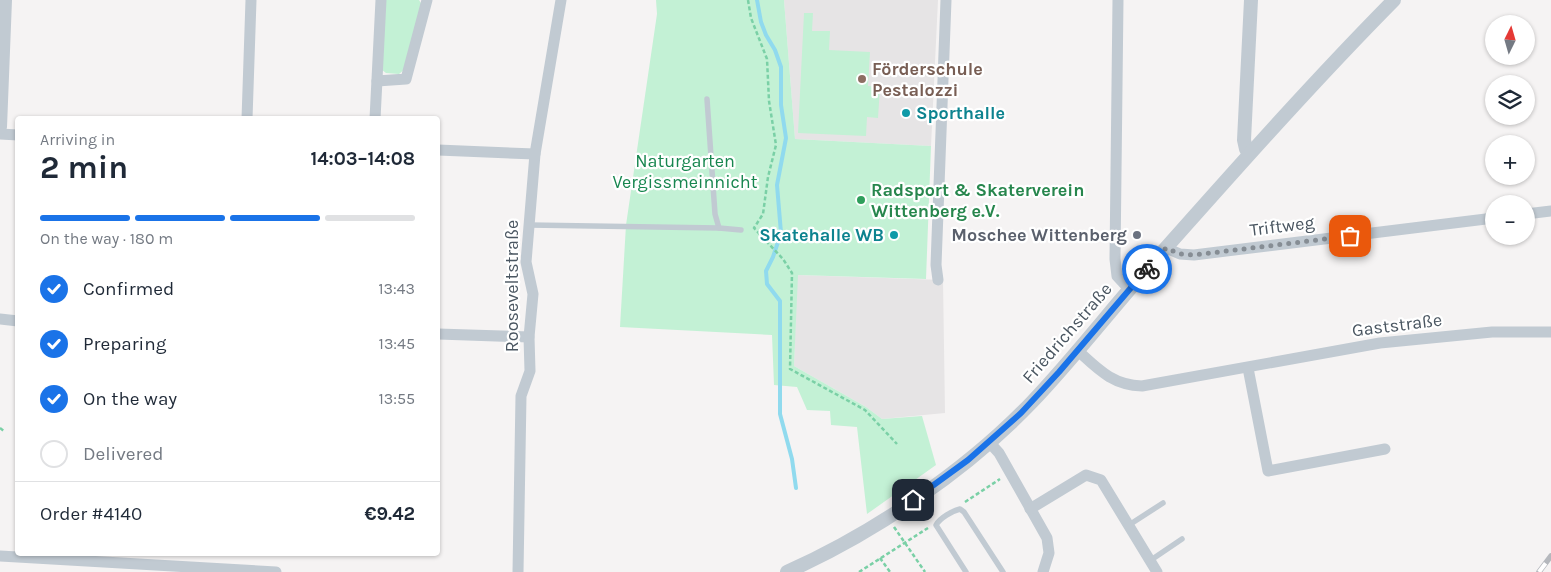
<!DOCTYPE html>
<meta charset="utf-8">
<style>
body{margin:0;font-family:Karla,sans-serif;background:#f6f6f7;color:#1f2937;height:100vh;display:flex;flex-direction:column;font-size:19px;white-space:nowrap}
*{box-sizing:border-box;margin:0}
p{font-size:16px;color:#747a83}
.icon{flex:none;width:28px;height:28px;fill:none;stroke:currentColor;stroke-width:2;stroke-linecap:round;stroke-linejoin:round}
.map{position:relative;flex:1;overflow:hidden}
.details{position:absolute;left:15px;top:116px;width:425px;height:440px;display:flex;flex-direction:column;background:#fff;border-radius:5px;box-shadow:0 1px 4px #0004}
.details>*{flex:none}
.needle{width:32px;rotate:5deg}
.controls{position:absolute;left:1485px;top:15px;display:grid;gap:10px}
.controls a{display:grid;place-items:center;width:50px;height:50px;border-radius:50%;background:#fff;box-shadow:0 1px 4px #0004;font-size:25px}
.pin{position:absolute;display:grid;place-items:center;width:42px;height:42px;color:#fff;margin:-21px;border-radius:10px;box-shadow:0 2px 8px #0006}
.courier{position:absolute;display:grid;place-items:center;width:50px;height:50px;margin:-25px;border:4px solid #1a73e8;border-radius:50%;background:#fff;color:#222;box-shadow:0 1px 6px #0007}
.head em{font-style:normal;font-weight:700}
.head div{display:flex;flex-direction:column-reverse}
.head{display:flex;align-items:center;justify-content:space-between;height:85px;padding:0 25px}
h1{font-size:32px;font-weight:700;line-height:38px}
.bar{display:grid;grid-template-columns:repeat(4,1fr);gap:8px 5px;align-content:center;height:60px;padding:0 25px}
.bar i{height:6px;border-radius:4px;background:#e0e1e3}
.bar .selected{background:#1a73e8}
.bar p{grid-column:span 4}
.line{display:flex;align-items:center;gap:12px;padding:0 25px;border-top:1px solid #e0e1e3}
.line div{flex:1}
ol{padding:0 25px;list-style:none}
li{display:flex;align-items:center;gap:15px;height:55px}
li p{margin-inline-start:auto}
li .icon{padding:5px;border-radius:50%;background:#1a73e8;color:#fff;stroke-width:4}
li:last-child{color:#747a83}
li i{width:28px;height:28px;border:2px solid #e0e1e3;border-radius:50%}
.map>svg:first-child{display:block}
.education{fill:#e6e4e5}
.green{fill:#c3f1d5}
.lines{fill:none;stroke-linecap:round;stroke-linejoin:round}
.stream{stroke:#90daee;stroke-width:4}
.path{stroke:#7ad0a6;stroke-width:2.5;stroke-dasharray:4 2.5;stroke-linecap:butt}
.service{stroke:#c1cad2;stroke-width:5.5}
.minor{stroke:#c1cad2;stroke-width:11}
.tertiary{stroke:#c1cad2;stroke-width:14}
.rail-casing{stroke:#b5b8bd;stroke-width:5.5}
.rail{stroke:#fff;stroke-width:4;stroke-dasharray:11;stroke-linecap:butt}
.done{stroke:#868d94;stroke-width:5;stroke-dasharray:0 9}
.route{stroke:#1a73e8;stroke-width:6}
.education-dot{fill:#8d6e63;stroke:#fff;stroke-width:2}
.culture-dot{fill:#0f9aa8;stroke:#fff;stroke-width:2}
.leisure-dot{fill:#2e9e5b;stroke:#fff;stroke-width:2}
.worship-dot{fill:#6b7280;stroke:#fff;stroke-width:2}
.labels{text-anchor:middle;stroke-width:4.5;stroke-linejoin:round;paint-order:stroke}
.education-label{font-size:18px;font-weight:bold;fill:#785e54;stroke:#fff;text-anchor:start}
.culture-label{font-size:18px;font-weight:bold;fill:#0d838f;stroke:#fff;text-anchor:start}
.park-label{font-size:18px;fill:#17864f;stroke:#fff}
.leisure-label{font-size:18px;font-weight:bold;fill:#27864d;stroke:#fff;text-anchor:start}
.street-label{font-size:18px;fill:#4a5661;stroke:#fff}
.worship-label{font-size:18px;font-weight:bold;fill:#5b616d;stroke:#fff;text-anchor:end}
</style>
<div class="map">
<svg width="1551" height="572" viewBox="0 0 1551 572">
<rect width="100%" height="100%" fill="#f5f3f3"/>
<g class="education">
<polygon points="784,0 938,0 931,146 795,139"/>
<polygon points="797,275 943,280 945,413 882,419 866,407 794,366"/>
</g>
<g class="green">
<polygon points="386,0 419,0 422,5 406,68 399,74 386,73 381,69"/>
<polygon points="656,0 784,0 795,139 931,146 926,279 798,275 794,366 866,407 882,419 922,416 936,465 867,514 857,427 831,425 830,411 807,410 797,387 774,385 772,335 620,327 626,225 657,14"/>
<polygon points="804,13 813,13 812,31 830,31 829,50 870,52 868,86 880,87 878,118 867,117 866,136 798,133"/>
</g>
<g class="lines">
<polyline class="stream" points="757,0 761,22 766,35 775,50 781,67 781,105 786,138 777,185 781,233 773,257 766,271 767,284 780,301 780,414 792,459 796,488"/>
<g class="path">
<polyline points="748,0 751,18 767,59 769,101 776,145 768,177 763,214 754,228 783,259 792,273 790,369 865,410 897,444"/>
<polyline points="0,428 4,431"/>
<polyline points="965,502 1000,479"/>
<polyline points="894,527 925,572"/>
<polyline points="880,558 890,572"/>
<polyline points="859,572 928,528"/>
</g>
<g class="service">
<polyline points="707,99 715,214 719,228"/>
<polyline points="529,225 719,228 741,230"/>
<polyline points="1129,525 1163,503"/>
<polyline points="1151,560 1182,539"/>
<path d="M966,572L936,525C940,518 952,511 960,509L964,512L1003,572"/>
</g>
<g class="minor">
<polyline points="1118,0 1115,259 1117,276 1129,289"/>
<polyline points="377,81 406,79 427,0"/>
<polyline points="247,119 251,0"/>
<polyline points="375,119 381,0"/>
<polyline points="0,134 18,135"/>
<polyline points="438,150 535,154"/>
<polyline points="1526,214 1551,211"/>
<polyline points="1166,248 1180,254 1194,255 1494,218"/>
<polyline points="938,280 936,265 946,0"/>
<polyline points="0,319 18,321"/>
<polyline points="438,334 529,337"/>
<path d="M1077,350C1098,369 1112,385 1142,386L1380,343L1492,332H1551"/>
<polyline points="1248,368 1268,471 1385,449"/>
<polyline points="989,442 999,453 1047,538 1049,553 1043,572"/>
<polyline points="1030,509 1086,475 1101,480 1157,572"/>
<polyline points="0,556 276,572"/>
<polyline points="518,572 521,396 530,371 529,337 533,294 526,262 535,154 561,0"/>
</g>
<g class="tertiary">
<polyline points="0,127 5,0"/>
<polyline points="1249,154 1246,149 1244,140 1251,0"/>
<path d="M787,572C874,533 966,471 1032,402C1073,359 1109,312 1148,268C1229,177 1309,86 1394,0"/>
</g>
<g class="rail-casing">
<polyline id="rail" points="1539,572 1551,556"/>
</g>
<use href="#rail" class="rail"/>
</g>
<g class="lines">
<polyline class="done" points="1147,269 1166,248 1180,254 1194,255 1350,236"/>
<polyline class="route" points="913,500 968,460 1021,413 1059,372 1147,269"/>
</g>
<circle class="education-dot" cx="862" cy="79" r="5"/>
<g class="culture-dot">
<circle cx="906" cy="113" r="5"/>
<circle cx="894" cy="235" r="5"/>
</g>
<circle class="leisure-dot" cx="861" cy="200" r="5"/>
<circle class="worship-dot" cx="1137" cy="235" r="5"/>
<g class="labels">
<g class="education-label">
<text x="872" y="75">Förderschule<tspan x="872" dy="21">Pestalozzi</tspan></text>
</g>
<g class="culture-label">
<text x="916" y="119">Sporthalle</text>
<text x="884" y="241" text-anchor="end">Skatehalle WB</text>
</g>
<g class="park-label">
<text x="685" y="167">Naturgarten<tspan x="685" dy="21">Vergissmeinnicht</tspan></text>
</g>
<g class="leisure-label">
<text x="871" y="196">Radsport &amp; Skaterverein<tspan x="871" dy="21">Wittenberg e.V.</tspan></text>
</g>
<g class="street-label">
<text transform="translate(1282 226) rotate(-7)" y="6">Triftweg</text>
<text transform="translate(512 286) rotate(-90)" y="6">Rooseveltstraße</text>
<text transform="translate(1397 325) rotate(-7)" y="6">Gaststraße</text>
<text transform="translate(1067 333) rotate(-49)" y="6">Friedrichstraße</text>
</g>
<g class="worship-label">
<text x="1127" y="241">Moschee Wittenberg</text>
</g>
</g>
</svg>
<div class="controls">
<a><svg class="needle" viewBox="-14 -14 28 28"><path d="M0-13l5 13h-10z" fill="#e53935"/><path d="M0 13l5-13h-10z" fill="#747a83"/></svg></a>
<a><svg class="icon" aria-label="layers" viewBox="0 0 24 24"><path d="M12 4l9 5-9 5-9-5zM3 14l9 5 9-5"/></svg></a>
<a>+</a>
<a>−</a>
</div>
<div class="pin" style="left:1350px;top:236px;background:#ea580c"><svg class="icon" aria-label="bag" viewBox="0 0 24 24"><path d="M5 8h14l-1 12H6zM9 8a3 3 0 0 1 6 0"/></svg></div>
<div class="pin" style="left:913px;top:500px;background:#1f2937"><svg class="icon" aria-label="home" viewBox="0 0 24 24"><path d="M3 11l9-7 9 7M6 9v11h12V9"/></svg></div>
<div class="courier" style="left:1147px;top:269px"><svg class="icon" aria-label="bike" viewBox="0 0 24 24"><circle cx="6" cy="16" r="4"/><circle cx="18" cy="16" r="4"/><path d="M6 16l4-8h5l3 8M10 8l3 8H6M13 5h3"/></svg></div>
<section class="details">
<div class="head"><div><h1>2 min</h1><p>Arriving in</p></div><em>14:03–14:08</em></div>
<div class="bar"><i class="selected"></i><i class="selected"></i><i class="selected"></i><i></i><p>On the way · 180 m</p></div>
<ol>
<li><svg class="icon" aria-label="check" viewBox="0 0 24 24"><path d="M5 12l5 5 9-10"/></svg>Confirmed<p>13:43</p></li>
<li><svg class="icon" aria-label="check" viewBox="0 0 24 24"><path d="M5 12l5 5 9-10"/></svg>Preparing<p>13:45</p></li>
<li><svg class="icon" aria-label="check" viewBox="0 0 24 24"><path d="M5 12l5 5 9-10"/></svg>On the way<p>13:55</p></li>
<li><i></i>Delivered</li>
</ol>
<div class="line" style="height:65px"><div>Order #4140</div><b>€9.42</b></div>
</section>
</div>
